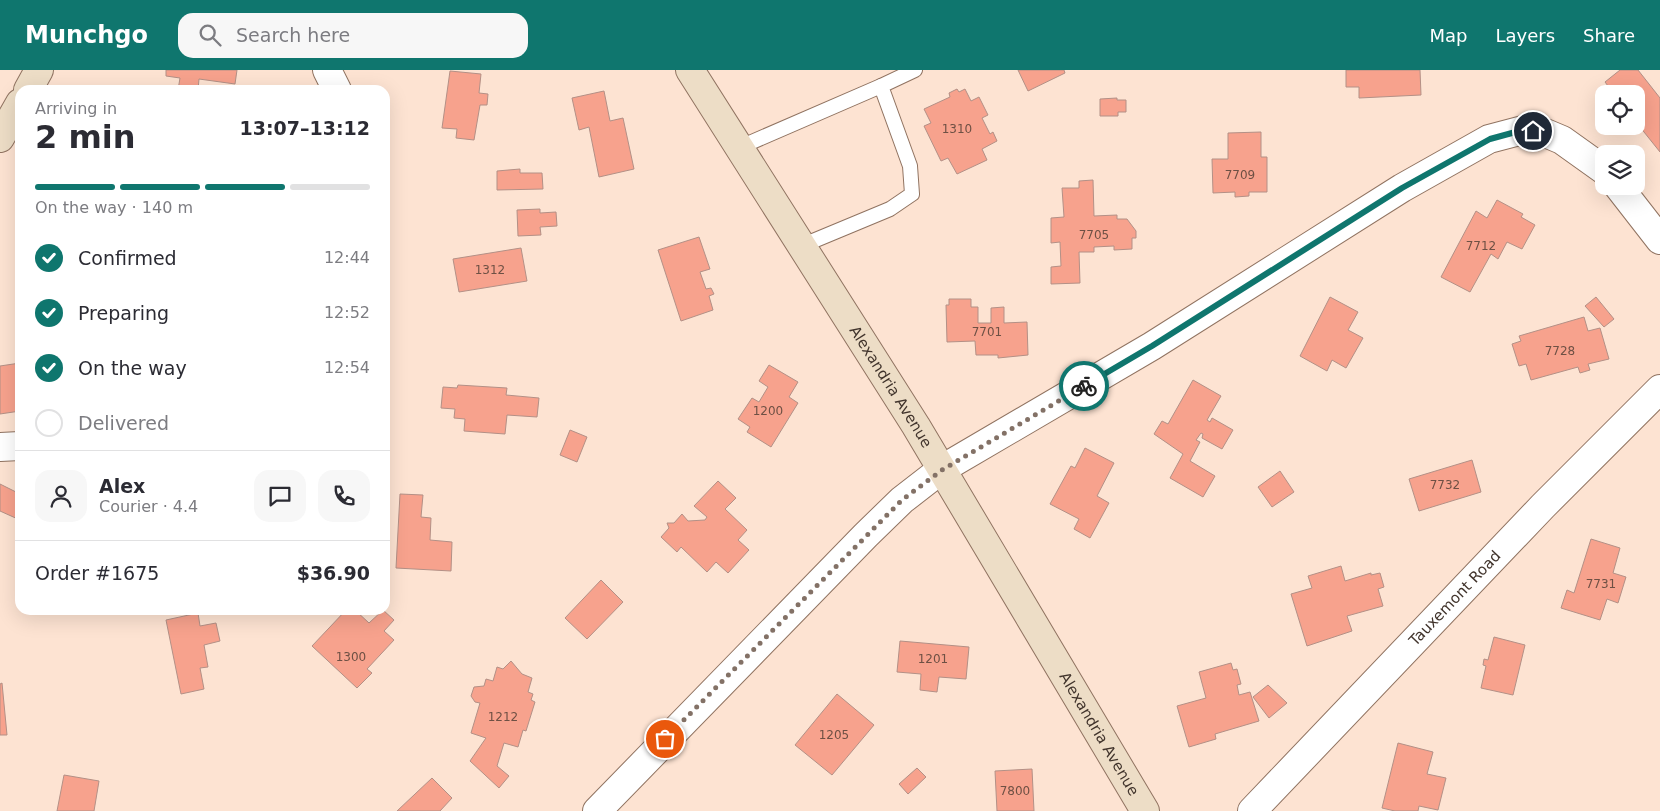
<!DOCTYPE html>
<meta charset="utf-8">
<style>
body{margin:0;font-family:"DejaVu Sans",sans-serif;background:#f7f7f7;color:#2b2b33;height:100vh;display:flex;flex-direction:column;font-size:19px;white-space:nowrap}
*{box-sizing:border-box;margin:0}
p{font-size:16px;color:#7c7c81}
.icon{flex:none;width:28px;height:28px;fill:none;stroke:currentColor;stroke-width:2;stroke-linecap:round;stroke-linejoin:round}
.map{position:relative;flex:1;overflow:hidden}
.panel{position:absolute;left:15px;top:15px;width:375px;height:530px;display:flex;flex-direction:column;background:#fff;border-radius:15px;box-shadow:0 5px 20px #0002}
.panel>*{flex:none}
.controls{position:absolute;left:1595px;top:15px;display:grid;gap:10px}
.controls a{display:grid;place-items:center;width:50px;height:50px;border-radius:10px;background:#fff;box-shadow:0 5px 20px #0002;font-size:25px}
.pin{position:absolute;display:grid;place-items:center;width:42px;height:42px;color:#fff;margin:-21px;border:2px solid #fff;border-radius:50%;box-shadow:0 1px 5px #0007}
.courier{position:absolute;display:grid;place-items:center;width:50px;height:50px;margin:-25px;border:4px solid #0f766e;border-radius:50%;background:#fff;color:#222;box-shadow:0 1px 6px #0007}
.overview em{font-style:normal;font-weight:800}
.overview div{display:flex;flex-direction:column-reverse}
.overview{display:flex;align-items:center;justify-content:space-between;height:85px;padding:0 20px}
h1{font-size:32px;font-weight:800;line-height:38px}
.bar{display:grid;grid-template-columns:repeat(4,1fr);gap:8px 5px;align-content:center;height:60px;padding:0 20px}
.bar i{height:6px;border-radius:4px;background:#e1e1e2}
.bar .current{background:#0f766e}
.bar p{grid-column:span 4}
.line{display:flex;align-items:center;gap:12px;padding:0 20px;border-top:1px solid #e1e1e2}
.line div{flex:1}
.round{display:grid;place-items:center;flex:none;width:52px;height:52px;border-radius:15px;background:#f7f7f7}
ol{padding:0 20px;list-style:none}
li{display:flex;align-items:center;gap:15px;height:55px}
li p{margin-inline-start:auto}
li .icon{padding:5px;border-radius:50%;background:#0f766e;color:#fff;stroke-width:4}
li:last-child{color:#7c7c81}
li i{width:28px;height:28px;border:2px solid #e1e1e2;border-radius:50%}
header{display:flex;align-items:center;gap:30px;box-sizing:border-box;height:70px;padding:0 25px;background:#0f766e;color:#fff}
header strong{font-size:24px}
nav{display:flex;gap:28px;margin-inline-start:auto;font-size:18px}
.search{width:350px;height:45px;background:#f7f7f7;display:flex;align-items:center;gap:12px;box-sizing:border-box;padding:0 18px;border-radius:15px;color:#7c7c81;font-size:19px}
.map>svg:first-child{display:block}
.building{fill:#f7a28d;stroke:#b39086}
.lines{fill:none;stroke-linecap:round;stroke-linejoin:round}
.lane-casing{stroke:#907361;stroke-width:16}
.street-casing{stroke:#907361;stroke-width:30}
.secondary-casing{stroke:#907361;stroke-width:30}
.lane{stroke:#fff;stroke-width:14}
.street{stroke:#fff;stroke-width:28}
.secondary{stroke:#edddc6;stroke-width:28}
.done{stroke:#837166;stroke-width:5;stroke-dasharray:0 9}
.route{stroke:#0f766e;stroke-width:6}
.labels{text-anchor:middle;stroke-width:4;stroke-linejoin:round;paint-order:stroke}
.number-label{font-size:12px;fill:#6e5044}
.street-label{font-size:15px;fill:#41342c;stroke:#fff}
</style>
<header>
<strong>Munchgo</strong>
<div class="search"><svg class="icon" aria-label="search" viewBox="0 0 24 24"><circle cx="10" cy="10" r="6"/><path d="M15 15l6 6"/></svg>Search here</div>
<nav><a>Map</a><a>Layers</a><a>Share</a></nav>
</header>
<div class="map">
<svg width="1660" height="741" viewBox="0 0 1660 741">
<rect width="100%" height="100%" fill="#fde3d2"/>
<g class="building">
<polygon points="166,0 237,0 235,14 199,9 198,20 178,20 180,8 166,6"/>
<polygon points="1018,0 1064,0 1065,3 1028,21"/>
<polygon points="1346,0 1420,0 1421,25 1359,28 1359,17 1346,17"/>
<polygon points="1620,0 1638,0 1660,28 1660,82 1636,52 1636,24 1614,24 1605,12"/>
<polygon points="450,1 481,4 479,23 488,24 487,35 480,35 474,70 456,68 457,59 442,58"/>
<polygon points="957,19 959,22 965,19 971,31 979,27 988,45 982,48 990,64 993,62 997,71 982,79 987,90 957,104 948,88 941,91 924,56 931,53 924,39 950,27 949,23"/>
<polygon points="604,21 610,51 623,48 634,99 599,107 589,57 579,60 572,28"/>
<polygon points="1117,28 1117,30 1126,30 1126,42 1118,42 1118,46 1100,46 1100,29"/>
<polygon points="1261,62 1261,87 1267,87 1267,122 1249,122 1249,126 1235,127 1235,122 1213,123 1212,89 1228,89 1228,63"/>
<polygon points="520,99 520,103 542,103 543,119 497,120 497,101"/>
<polygon points="1093,110 1094,146 1117,145 1117,149 1127,149 1136,161 1136,168 1132,168 1132,179 1114,180 1114,176 1094,177 1094,182 1079,182 1080,213 1051,214 1051,197 1061,196 1060,172 1051,173 1051,148 1064,147 1062,118 1079,118 1079,111"/>
<polygon points="1497,130 1523,144 1521,147 1535,155 1522,179 1507,172 1498,189 1491,184 1470,222 1441,207 1476,141 1487,148"/>
<polygon points="540,139 540,143 556,142 557,156 540,157 541,165 518,166 517,140"/>
<polygon points="699,167 710,199 700,202 706,219 711,218 714,224 709,226 713,240 681,251 658,180"/>
<polygon points="521,178 527,211 459,222 453,189"/>
<polygon points="1330,227 1358,242 1348,260 1363,268 1346,298 1332,290 1327,301 1300,286"/>
<polygon points="1596,227 1614,249 1604,257 1585,236"/>
<polygon points="949,229 971,229 971,237 978,237 978,253 991,253 991,238 1004,237 1004,253 1027,252 1028,285 998,288 998,285 976,285 975,271 947,272 946,235 949,235"/>
<polygon points="1584,247 1588,261 1600,258 1609,289 1588,294 1590,300 1580,303 1578,297 1531,310 1526,294 1519,296 1512,274 1521,271 1519,266"/>
<polygon points="20,293 20,341 0,344 0,296"/>
<polygon points="769,295 798,312 789,327 798,333 771,377 747,362 750,357 738,349 752,328 759,332 768,317 759,311"/>
<polygon points="1193,310 1221,326 1207,350 1210,352 1212,348 1233,360 1222,379 1202,368 1203,364 1201,363 1196,370 1200,372 1190,391 1215,406 1203,427 1170,408 1183,384 1154,364 1162,351 1168,354"/>
<polygon points="458,315 507,318 506,325 539,328 537,347 507,345 505,364 464,361 465,349 454,348 455,339 441,338 443,317 457,318"/>
<polygon points="570,360 587,367 577,392 560,385"/>
<polygon points="1085,378 1114,393 1097,426 1109,433 1090,468 1074,459 1079,449 1050,434 1071,396 1075,398"/>
<polygon points="1472,390 1481,422 1419,441 1409,409"/>
<polygon points="1280,401 1294,422 1272,437 1258,417"/>
<polygon points="718,411 736,428 725,439 747,460 738,470 749,480 728,503 716,492 707,502 681,477 677,482 661,467 669,458 667,453 674,453 682,444 688,451 705,450 707,447 694,436"/>
<polygon points="0,414 20,424 20,450 0,441"/>
<polygon points="400,424 423,425 421,447 431,448 430,470 452,472 451,501 396,498"/>
<polygon points="1591,469 1620,478 1613,503 1626,507 1618,533 1607,529 1600,550 1561,538 1567,520 1574,523"/>
<polygon points="1341,496 1345,511 1371,503 1371,505 1380,503 1384,517 1378,519 1383,536 1347,546 1352,561 1307,576 1291,524 1312,518 1308,506"/>
<polygon points="601,510 623,532 587,569 565,548"/>
<polygon points="346,540 355,540 369,553 383,540 394,550 384,561 394,570 367,599 372,603 357,618 312,576"/>
<polygon points="198,543 200,556 216,553 220,571 204,575 208,597 200,598 204,619 181,624 166,550"/>
<polygon points="1494,567 1525,575 1513,625 1481,618 1486,596 1483,595 1484,589 1488,590"/>
<polygon points="900,571 969,577 966,609 939,607 937,622 920,620 921,604 897,602"/>
<polygon points="511,591 522,604 532,608 528,622 533,624 531,630 535,632 526,661 523,660 518,677 504,673 497,696 509,706 499,718 470,691 486,668 471,663 480,633 475,632 471,626 474,617 484,616 486,609 493,611 497,597 503,599"/>
<polygon points="1231,593 1233,600 1237,599 1241,614 1237,615 1239,625 1250,622 1259,651 1215,664 1216,669 1189,677 1177,636 1206,628 1199,602"/>
<polygon points="2,613 7,665 0,665 0,614"/>
<polygon points="1268,615 1287,633 1269,648 1253,627"/>
<polygon points="837,624 874,655 832,705 795,675"/>
<polygon points="1398,673 1433,682 1427,704 1446,708 1438,740 1419,736 1418,741 1395,741 1382,738"/>
<polygon points="917,698 926,707 908,724 899,714"/>
<polygon points="1032,699 1034,741 997,741 995,701"/>
<polygon points="64,705 99,711 94,741 57,741"/>
<polygon points="432,708 452,728 440,741 397,741"/>
</g>
<g class="lines">
<g class="lane-casing">
<g id="lane">
<polyline points="738,78 881,16"/>
<polyline points="801,176 890,139 912,124 910,96 881,16 915,0"/>
</g>
</g>
<g class="street-casing">
<g id="street">
<polyline points="327,0 337,20"/>
<polyline points="1618,116 1660,170"/>
<polyline points="0,377 20,376"/>
<polyline points="597,741 866,465 902,430 942,399 1152,276 1402,118 1489,69 1523,60 1543,62 1562,70 1604,100"/>
<path id="s1" d="M1252,741L1543,436L1660,319"/>
</g>
</g>
<g class="secondary-casing">
<g id="secondary">
<path id="s2" d="M690,0L916,356L1145,741"/>
<polyline points="28,20 39,0"/>
<polyline points="0,68 20,33"/>
</g>
</g>
<use href="#lane" class="lane"/>
<use href="#street" class="street"/>
<use href="#secondary" class="secondary"/>
</g>
<g class="lines">
<polyline class="done" points="665,669 902,430 942,400 1084,316"/>
<polyline class="route" points="1084,316 1152,276 1402,118 1490,69 1523,60 1533,61"/>
</g>
<g class="labels">
<g class="number-label">
<text x="957" y="63">1310</text>
<text x="1240" y="109">7709</text>
<text x="1094" y="169">7705</text>
<text x="1481" y="180">7712</text>
<text x="490" y="204">1312</text>
<text x="987" y="266">7701</text>
<text x="1560" y="285">7728</text>
<text x="768" y="345">1200</text>
<text x="1445" y="419">7732</text>
<text x="1601" y="518">7731</text>
<text x="351" y="591">1300</text>
<text x="933" y="593">1201</text>
<text x="503" y="651">1212</text>
<text x="834" y="669">1205</text>
<text x="1015" y="725">7800</text>
</g>
<g class="street-label">
<text dy="5" stroke="none"><textPath href="#s2" startOffset="375">Alexandria Avenue</textPath></text>
<text dy="5" stroke="none"><textPath href="#s1" startOffset="294">Tauxemont Road</textPath></text>
<text dy="5" stroke="none"><textPath href="#s2" startOffset="780">Alexandria Avenue</textPath></text>
</g>
</g>
</svg>
<div class="controls">
<a><svg class="icon" aria-label="locate" viewBox="0 0 24 24"><circle cx="12" cy="12" r="6"/><path d="M12 2v4M12 18v4M2 12h4M18 12h4"/></svg></a>
<a><svg class="icon" aria-label="layers" viewBox="0 0 24 24"><path d="M12 4l9 5-9 5-9-5zM3 14l9 5 9-5"/></svg></a>
</div>
<div class="pin" style="left:665px;top:669px;background:#ea580c"><svg class="icon" aria-label="bag" viewBox="0 0 24 24"><path d="M5 8h14l-1 12H6zM9 8a3 3 0 0 1 6 0"/></svg></div>
<div class="pin" style="left:1533px;top:61px;background:#1f2937"><svg class="icon" aria-label="home" viewBox="0 0 24 24"><path d="M3 11l9-7 9 7M6 9v11h12V9"/></svg></div>
<div class="courier" style="left:1084px;top:316px"><svg class="icon" aria-label="bike" viewBox="0 0 24 24"><circle cx="6" cy="16" r="4"/><circle cx="18" cy="16" r="4"/><path d="M6 16l4-8h5l3 8M10 8l3 8H6M13 5h3"/></svg></div>
<section class="panel">
<div class="overview"><div><h1>2 min</h1><p>Arriving in</p></div><em>13:07–13:12</em></div>
<div class="bar"><i class="current"></i><i class="current"></i><i class="current"></i><i></i><p>On the way · 140 m</p></div>
<ol>
<li><svg class="icon" aria-label="check" viewBox="0 0 24 24"><path d="M5 12l5 5 9-10"/></svg>Confirmed<p>12:44</p></li>
<li><svg class="icon" aria-label="check" viewBox="0 0 24 24"><path d="M5 12l5 5 9-10"/></svg>Preparing<p>12:52</p></li>
<li><svg class="icon" aria-label="check" viewBox="0 0 24 24"><path d="M5 12l5 5 9-10"/></svg>On the way<p>12:54</p></li>
<li><i></i>Delivered</li>
</ol>
<div class="line" style="height:90px"><a class="round"><svg class="icon" aria-label="person" viewBox="0 0 24 24"><circle cx="12" cy="8" r="4"/><path d="M4 21q1-7 8-7t8 7"/></svg></a><div><b>Alex</b><p>Courier · 4.4</p></div><a class="round"><svg class="icon" aria-label="chat" viewBox="0 0 24 24"><path d="M4 5h16v11H9l-5 4z"/></svg></a><a class="round"><svg class="icon" aria-label="phone" viewBox="0 0 24 24"><path d="M5 4h4l2 5-3 2q2 4 5 5l2-3 5 2v4C11 20 4 13 5 4z"/></svg></a></div>
<div class="line" style="height:65px"><div>Order #1675</div><b>$36.90</b></div>
</section>
</div>
